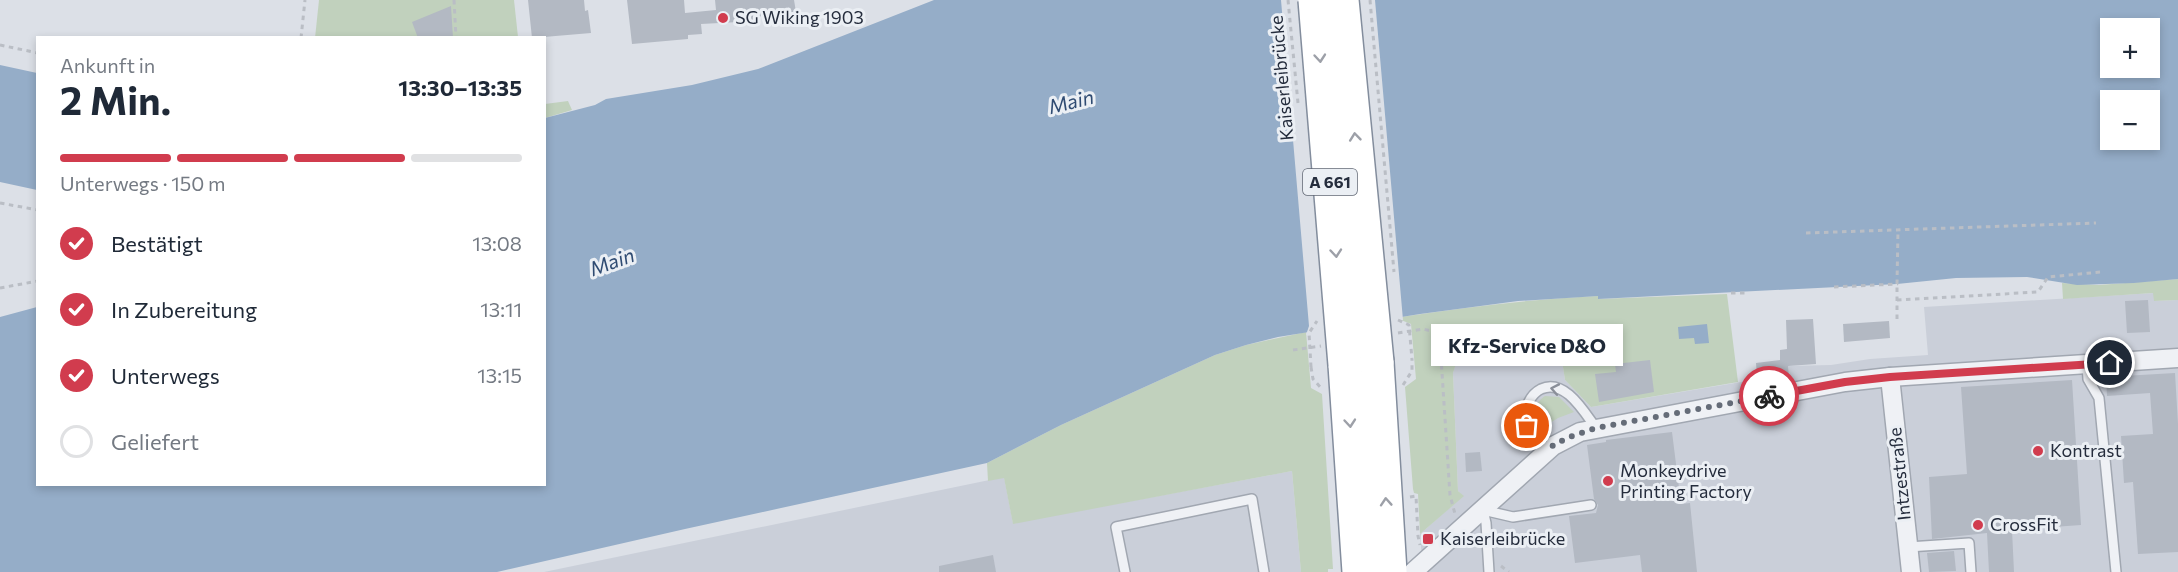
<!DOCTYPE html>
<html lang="de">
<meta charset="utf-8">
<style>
body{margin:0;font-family:Commissioner,sans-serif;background:#f6f6f7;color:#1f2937;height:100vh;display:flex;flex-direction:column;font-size:22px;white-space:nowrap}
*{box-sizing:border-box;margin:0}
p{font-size:20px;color:#747a83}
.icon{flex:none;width:33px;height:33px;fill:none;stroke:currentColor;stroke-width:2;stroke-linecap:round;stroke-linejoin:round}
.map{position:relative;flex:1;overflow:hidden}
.side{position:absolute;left:36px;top:36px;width:510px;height:450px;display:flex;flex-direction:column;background:#fff;border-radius:0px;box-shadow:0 3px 9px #0003}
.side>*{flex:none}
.tools{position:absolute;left:2100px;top:18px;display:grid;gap:12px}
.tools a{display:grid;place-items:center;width:60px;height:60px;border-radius:0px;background:#fff;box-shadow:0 3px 9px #0003;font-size:30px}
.pin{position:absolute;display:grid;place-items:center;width:51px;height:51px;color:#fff;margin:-26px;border:3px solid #fff;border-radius:50%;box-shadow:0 2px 6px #0007}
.courier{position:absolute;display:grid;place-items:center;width:60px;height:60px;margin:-30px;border:4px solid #d13c4e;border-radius:50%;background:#fff;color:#222;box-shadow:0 2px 8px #0007}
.bubble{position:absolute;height:42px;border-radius:0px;background:#fff;box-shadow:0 3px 9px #0003;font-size:20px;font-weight:700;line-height:42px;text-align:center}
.overview em{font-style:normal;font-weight:700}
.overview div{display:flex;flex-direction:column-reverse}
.overview{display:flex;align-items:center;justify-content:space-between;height:102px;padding:0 24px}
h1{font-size:39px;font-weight:700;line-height:45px}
.bar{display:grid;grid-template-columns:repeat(4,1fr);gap:9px 6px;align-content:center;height:72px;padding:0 24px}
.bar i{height:8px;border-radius:4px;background:#e0e1e3}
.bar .current{background:#d13c4e}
.bar p{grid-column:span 4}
ol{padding:0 24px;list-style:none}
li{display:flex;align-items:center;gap:18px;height:66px}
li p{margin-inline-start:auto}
li .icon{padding:6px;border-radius:50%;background:#d13c4e;color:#fff;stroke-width:4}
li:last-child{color:#747a83}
li i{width:33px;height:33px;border:3px solid #e0e1e3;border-radius:50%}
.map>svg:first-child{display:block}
.built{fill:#cacfd9}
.green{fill:#c1d1bd}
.water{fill:#95adc8;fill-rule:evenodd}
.pier{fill:#dce0e7}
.building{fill:#b3b9c3}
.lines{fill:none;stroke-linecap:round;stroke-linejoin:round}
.service-casing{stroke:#a1a7b1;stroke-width:12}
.minor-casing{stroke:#a1a7b1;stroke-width:21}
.motorway-casing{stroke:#838d9d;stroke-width:36}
.path{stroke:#babec5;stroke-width:3;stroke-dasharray:4.5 4.5;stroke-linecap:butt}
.service{stroke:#eff1f5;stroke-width:9}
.minor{stroke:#eff1f5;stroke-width:18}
.motorway{stroke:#fff;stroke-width:33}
.motorway-bridge-casing{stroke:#838d9d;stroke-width:36;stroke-linecap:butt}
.path-bridge{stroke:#babec5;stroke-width:3;stroke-dasharray:4.5 4.5;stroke-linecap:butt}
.motorway-bridge{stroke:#fff;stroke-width:33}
.oneway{stroke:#9da0a8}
.oneway2{stroke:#8a8f99}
.done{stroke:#656c78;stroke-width:6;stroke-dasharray:0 10.8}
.route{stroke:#d13c4e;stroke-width:8}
.poi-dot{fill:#d13c4e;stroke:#ebeff4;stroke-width:2}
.labels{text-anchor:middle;stroke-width:6;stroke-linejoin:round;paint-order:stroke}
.shield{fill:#ebeff4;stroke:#606774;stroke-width:1.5}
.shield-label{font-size:16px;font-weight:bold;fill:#252d3d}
.poi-label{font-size:18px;fill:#252d3d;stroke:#ebeff4;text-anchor:start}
.street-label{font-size:18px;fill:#252d3d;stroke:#ebeff4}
.water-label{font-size:20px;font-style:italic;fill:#2f4b72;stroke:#ebeff4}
</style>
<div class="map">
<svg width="2178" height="572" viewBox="0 0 2178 572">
<rect width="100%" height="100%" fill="#dce0e7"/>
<g class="built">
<polygon points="2154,293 2155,301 2178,300 2178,572 1423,572 1420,534 1463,496 1458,491 1453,373 1457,359 1467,345 1480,336 1495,331 1516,329 1557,327 1565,380 1591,407 1789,374 1788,366 1831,365 1870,359 1928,355 1924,307"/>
<polygon points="1292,471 1301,572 544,572 1004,477 1013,523"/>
</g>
<g class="green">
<polygon points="319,0 514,0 518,37 315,38"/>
<polygon points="568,101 572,110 545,118 545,104"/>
<polygon points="2178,279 2178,300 2154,301 2153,293 2063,299 2062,283 2099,285"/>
<path d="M1727,294L1738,382L1591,407L1565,380L1557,328C1514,329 1468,323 1453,373L1458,491L1464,496L1420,534L1418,494L1414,493L1413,489L1405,387L1416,379L1411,324L1401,320V317C1467,307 1532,299 1598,296L1599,299Z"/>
<polygon points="1306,332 1311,388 1322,394 1333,569 1328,569 1328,572 1301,572 1292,471 1013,524 1004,478 988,481 987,463 1061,425 1215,355 1246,345"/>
<path d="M1545,396L1559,397L1574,412L1558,418L1542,428C1533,418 1533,404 1545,396Z"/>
</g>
<g class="water">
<path d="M934,0H2178V279L2134,283L2077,285L2027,277L1956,278L1897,284L1598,299V296L1518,301L1420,314L1278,337L1246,345L1215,355L1061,425L987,463L685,529L497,572H0V317L37,307L38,484H544L545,118L595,105L606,99L692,85L758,69ZM2110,28H2150V68H2110ZM2110,100H2150V140H2110Z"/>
<polygon points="0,65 37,73 37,190 0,182"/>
<polygon points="1707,324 1709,343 1695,344 1694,338 1679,339 1678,327"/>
</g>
<polygon class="pier" points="1281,0 1375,0 1403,320 1306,335 1309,326"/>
<g class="building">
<polygon points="528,0 584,0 585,11 588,10 591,33 532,38"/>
<polygon points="627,0 684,0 685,13 716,10 715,0 794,0 796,12 761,16 757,21 701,24 702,34 688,35 688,39 632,44"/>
<polygon points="451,6 453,38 418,38 412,22"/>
<polygon points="2148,300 2150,332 2127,333 2125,301"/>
<polygon points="1813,319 1816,364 1788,366 1789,374 1757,376 1756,363 1780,360 1780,350 1787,349 1786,320"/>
<polygon points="1889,321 1890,338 1844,342 1843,324"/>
<polygon points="1520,336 1522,350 1489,356 1486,341"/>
<polygon points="1650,360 1654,392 1599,402 1595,374 1616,372 1615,364"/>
<polygon points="2175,373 2178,424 2178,552 2138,554 2133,482 2124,483 2121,436 2153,434 2150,393 2107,396 2106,377"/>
<polygon points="2072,380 2081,525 2012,530 2014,572 1989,572 1987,533 1932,539 1929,477 1967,474 1961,387"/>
<polygon points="1672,432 1681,504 1690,503 1697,572 1642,572 1640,555 1575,563 1569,516 1596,513 1598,505 1594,499 1587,445 1606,442 1606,440"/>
<polygon points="1480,452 1482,471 1466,472 1465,453"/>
<polygon points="1954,551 1956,571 1929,572 1927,553"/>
<polygon points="993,555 996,572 939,572 939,566"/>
</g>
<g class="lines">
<g class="service-casing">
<g id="service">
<polyline points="2087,364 2088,379 2099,398 2116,572"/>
<path d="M1553,446C1541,437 1530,431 1524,417C1526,406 1531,394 1541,389C1565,378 1584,412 1596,428"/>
<polyline points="1908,547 1969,543 1971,572"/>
<polyline points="1125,572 1116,527 1252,499 1264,572"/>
<polyline points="1489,572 1486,523 1483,510 1513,517 1591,505"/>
</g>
</g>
<g class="minor-casing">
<g id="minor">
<polyline points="1890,377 1911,572"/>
<polyline points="1413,572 1553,446 1580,432 1845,382 1890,377 2178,358"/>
</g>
</g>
<g class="motorway-casing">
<g id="motorway">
<polyline points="1377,362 1390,572"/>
<polyline points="1345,365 1359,572"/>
</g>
</g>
<g class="path">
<polyline points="454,0 456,38"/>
<polyline points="301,38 305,0"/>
<polyline points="0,45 38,53"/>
<polyline points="0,203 38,210"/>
<polyline points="1806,233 2096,223"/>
<polyline points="1834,287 1897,284 1898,230"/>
<polyline points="0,288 38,281"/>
<polyline points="1731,293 1746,293"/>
<polyline points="1897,300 2038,292 2048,277 2101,272"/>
<polyline points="1897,319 1897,285"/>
<polyline points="1398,333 1423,329 1435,332 1440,342 1450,495 1455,514"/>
<polyline points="1293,350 1321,346"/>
<polyline points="1311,367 1313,379 1322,389"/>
<polyline points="1403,385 1412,371 1412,359"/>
<polyline points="1410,497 1416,496 1418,536 1420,545"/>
<polyline points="1501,566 1509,572"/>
</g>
<use href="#service" class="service"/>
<use href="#minor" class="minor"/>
<use href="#motorway" class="motorway"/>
<g class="motorway-bridge-casing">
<g id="motorway-bridge">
<polyline points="1315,0 1345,365"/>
<polyline points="1342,0 1377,362"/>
</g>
</g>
<g class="path-bridge">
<polyline points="1288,0 1298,103"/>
<polyline points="1370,0 1394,272"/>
<polyline points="1398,320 1409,325 1412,359"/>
<polyline points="1311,367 1309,333 1317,321"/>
</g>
<use href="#motorway-bridge" class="motorway-bridge"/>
</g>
<defs><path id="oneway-chevron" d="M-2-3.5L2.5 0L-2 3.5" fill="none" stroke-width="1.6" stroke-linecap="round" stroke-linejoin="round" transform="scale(1.5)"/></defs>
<g class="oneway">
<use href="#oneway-chevron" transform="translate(1320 58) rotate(85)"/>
<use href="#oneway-chevron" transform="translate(1355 137) rotate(-96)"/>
<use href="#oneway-chevron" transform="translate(1336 253) rotate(85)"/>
<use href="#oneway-chevron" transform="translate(1350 423) rotate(85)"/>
<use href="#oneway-chevron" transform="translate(1386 502) rotate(-94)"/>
</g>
<use class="oneway2" href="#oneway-chevron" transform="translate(1555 389) rotate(-169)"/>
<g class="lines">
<polyline class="done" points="1527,426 1553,446 1567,438 1596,428 1769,396"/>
<polyline class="route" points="1769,396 1845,382 1890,377 2110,363"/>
</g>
<g class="poi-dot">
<circle cx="723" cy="18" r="6"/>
<circle cx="2038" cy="451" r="6"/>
<circle cx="1608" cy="481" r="6"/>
<circle cx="1978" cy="525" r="6"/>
<rect x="1422" y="533" width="12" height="12" rx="3"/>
</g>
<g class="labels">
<rect class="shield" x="1303" y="169" width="54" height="26" rx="4.5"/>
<g class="shield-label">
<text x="1330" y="188">A 661</text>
</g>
<g class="poi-label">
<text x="735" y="24">SG Wiking 1903</text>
<text x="2050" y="457">Kontrast</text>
<text x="1620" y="477">Monkeydrive<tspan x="1620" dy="21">Printing Factory</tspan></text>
<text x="1990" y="531">CrossFit</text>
<text x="1440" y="545">Kaiserleibrücke</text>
</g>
<g class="street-label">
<text transform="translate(1282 78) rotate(-95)" y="6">Kaiserleibrücke</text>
<text transform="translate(1900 474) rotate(-96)" y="6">Intzestraße</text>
</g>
<g class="water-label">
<text transform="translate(1071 102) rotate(-14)" y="7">Main</text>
<text transform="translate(612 262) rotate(-20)" y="7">Main</text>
</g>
</g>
</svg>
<div class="tools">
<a>+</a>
<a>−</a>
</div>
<div class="pin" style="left:1527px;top:426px;background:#ea580c"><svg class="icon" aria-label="bag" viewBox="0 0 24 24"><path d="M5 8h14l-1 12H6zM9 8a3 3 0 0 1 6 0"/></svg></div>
<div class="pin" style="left:2110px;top:363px;background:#1f2937"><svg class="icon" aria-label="home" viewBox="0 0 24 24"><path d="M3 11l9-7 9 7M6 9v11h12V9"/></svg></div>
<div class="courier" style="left:1769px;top:396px"><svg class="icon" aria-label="bike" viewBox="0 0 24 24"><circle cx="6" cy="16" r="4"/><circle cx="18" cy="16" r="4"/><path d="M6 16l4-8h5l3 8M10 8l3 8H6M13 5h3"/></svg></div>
<div class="bubble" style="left:1431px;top:324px;width:192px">Kfz-Service D&amp;O</div>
<section class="side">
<div class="overview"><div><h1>2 Min.</h1><p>Ankunft in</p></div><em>13:30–13:35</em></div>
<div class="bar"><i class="current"></i><i class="current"></i><i class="current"></i><i></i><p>Unterwegs · 150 m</p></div>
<ol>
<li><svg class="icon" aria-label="check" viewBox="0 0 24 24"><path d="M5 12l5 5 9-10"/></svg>Bestätigt<p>13:08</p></li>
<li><svg class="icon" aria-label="check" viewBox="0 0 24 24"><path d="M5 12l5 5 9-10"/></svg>In Zubereitung<p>13:11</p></li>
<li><svg class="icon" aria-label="check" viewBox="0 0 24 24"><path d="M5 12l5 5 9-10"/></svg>Unterwegs<p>13:15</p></li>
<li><i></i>Geliefert</li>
</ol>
</section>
</div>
